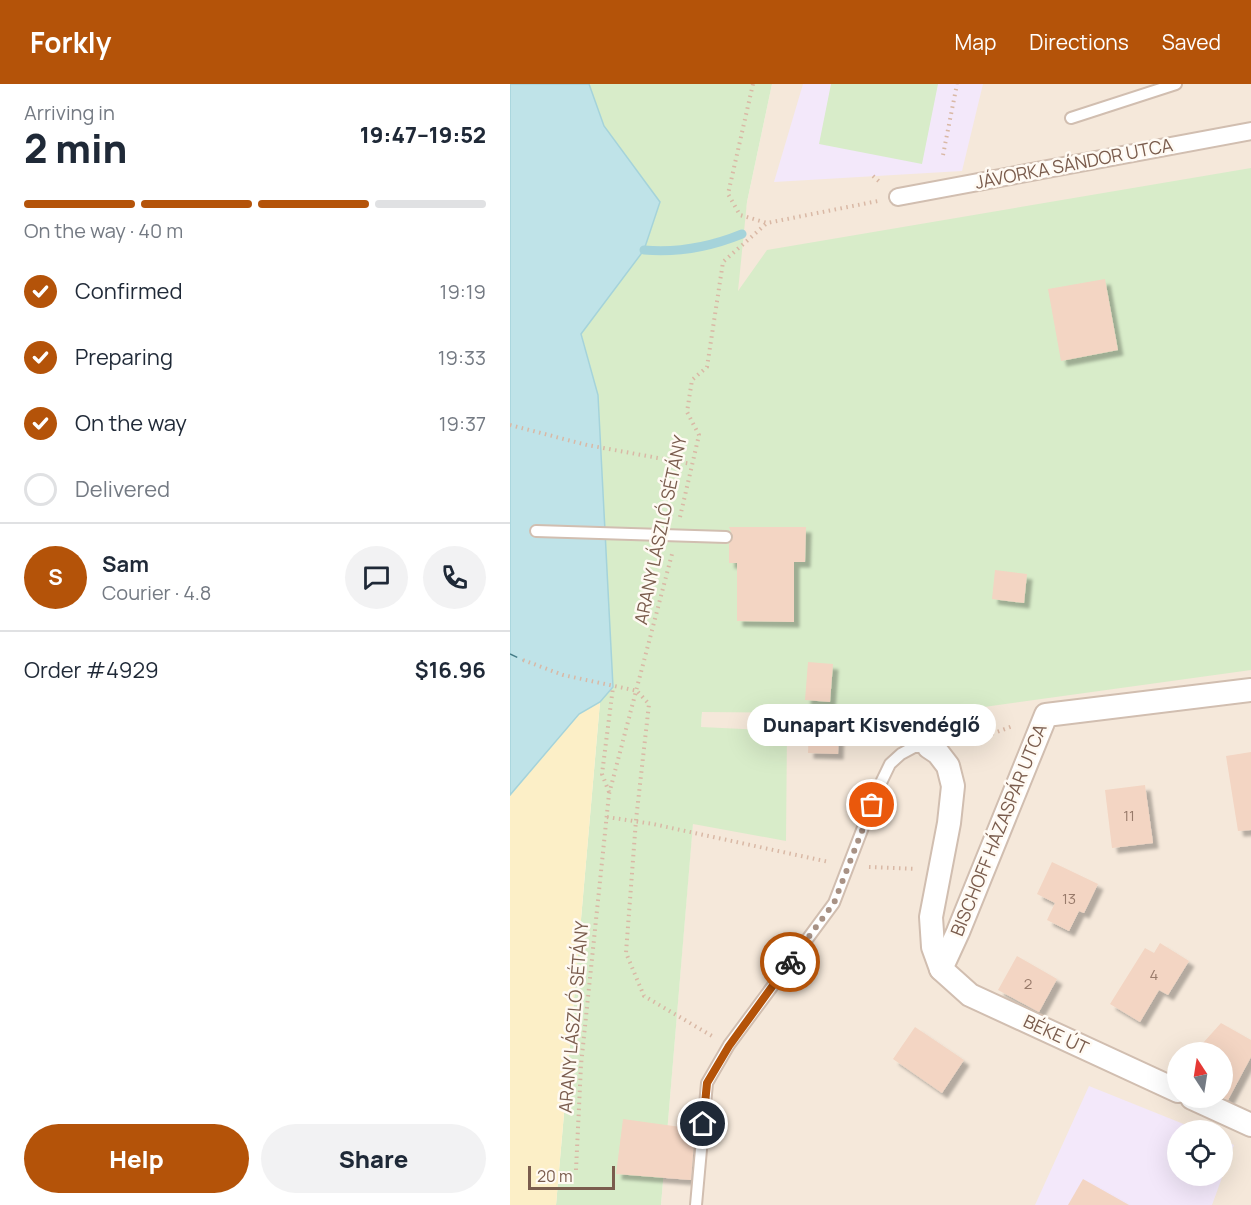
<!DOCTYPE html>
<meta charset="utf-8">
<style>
body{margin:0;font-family:Manrope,sans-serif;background:#f2f2f3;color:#1f2937;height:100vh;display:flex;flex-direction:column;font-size:22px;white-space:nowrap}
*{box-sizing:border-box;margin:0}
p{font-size:20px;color:#747a83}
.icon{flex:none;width:33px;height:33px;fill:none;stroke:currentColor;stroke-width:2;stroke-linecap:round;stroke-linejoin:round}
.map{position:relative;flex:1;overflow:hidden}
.side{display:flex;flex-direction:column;background:#fff;width:510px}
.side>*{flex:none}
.needle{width:39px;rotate:348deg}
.tools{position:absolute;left:657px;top:958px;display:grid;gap:12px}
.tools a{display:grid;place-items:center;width:66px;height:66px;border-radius:50%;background:#fff;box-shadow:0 6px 24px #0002;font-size:30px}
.scale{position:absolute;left:18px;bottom:15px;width:87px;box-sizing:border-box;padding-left:6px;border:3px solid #7a5c4d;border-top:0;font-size:16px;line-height:21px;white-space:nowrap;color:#7a5c4d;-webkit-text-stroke:4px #fffaf3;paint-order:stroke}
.pin{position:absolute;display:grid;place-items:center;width:51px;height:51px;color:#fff;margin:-26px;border:3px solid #fff;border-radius:50%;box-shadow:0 2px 6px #0007}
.courier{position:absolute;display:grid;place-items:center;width:60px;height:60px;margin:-30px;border:4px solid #b45309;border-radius:50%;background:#fff;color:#222;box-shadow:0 2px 8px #0007}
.bubble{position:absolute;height:42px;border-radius:21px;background:#fff;box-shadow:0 6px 24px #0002;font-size:20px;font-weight:800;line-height:42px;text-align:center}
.head em{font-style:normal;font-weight:800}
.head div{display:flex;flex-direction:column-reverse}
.head{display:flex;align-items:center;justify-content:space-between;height:102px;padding:0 24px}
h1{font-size:39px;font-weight:800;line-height:45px}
.bar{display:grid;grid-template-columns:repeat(4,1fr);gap:9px 6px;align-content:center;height:72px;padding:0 24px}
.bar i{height:8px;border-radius:4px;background:#e0e1e3}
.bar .current{background:#b45309}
.bar p{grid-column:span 4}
.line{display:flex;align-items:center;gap:15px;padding:0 24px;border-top:2px solid #e0e1e3}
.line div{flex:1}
.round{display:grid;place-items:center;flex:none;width:63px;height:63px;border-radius:32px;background:#f2f2f3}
ol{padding:0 24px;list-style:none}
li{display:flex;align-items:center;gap:18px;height:66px}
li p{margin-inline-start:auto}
li .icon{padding:6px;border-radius:50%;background:#b45309;color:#fff;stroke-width:4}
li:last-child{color:#747a83}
li i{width:33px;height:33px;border:3px solid #e0e1e3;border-radius:50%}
.action{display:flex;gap:12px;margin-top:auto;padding:12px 24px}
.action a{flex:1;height:69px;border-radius:36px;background:#b45309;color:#fff;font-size:24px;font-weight:800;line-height:69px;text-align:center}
.action a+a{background:#f2f2f3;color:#1f2937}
header{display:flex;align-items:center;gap:36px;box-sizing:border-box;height:84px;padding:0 30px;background:#b45309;color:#fff}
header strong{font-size:28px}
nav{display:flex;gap:33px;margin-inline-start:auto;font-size:21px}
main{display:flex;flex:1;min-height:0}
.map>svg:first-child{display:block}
.residential{fill:#f5e8da;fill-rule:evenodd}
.education{fill:#f3e8fa}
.green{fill:#d8ecc9}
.sand{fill:#fcefc7}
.water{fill:#bfe3e8;stroke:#a5d3da;stroke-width:1.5}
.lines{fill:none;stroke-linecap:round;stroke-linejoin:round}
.stream{stroke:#a5d3da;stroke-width:9}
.ferry{stroke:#437c86;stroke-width:1.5;stroke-dasharray:8 6;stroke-linecap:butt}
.building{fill:#f3d5c3;filter:url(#shadow)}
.service-casing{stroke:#d1beb0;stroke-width:14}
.pedestrian-casing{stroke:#d1beb0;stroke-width:20}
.minor-casing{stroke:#d1beb0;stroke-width:26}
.path{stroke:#d9b8a5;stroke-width:4;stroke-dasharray:1.5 4.5;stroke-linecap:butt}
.service{stroke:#fff;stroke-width:10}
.pedestrian{stroke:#fff;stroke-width:16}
.minor{stroke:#fff;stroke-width:22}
.done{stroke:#a89285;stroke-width:6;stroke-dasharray:0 10.8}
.route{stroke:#b45309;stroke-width:8}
.labels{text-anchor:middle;stroke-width:5;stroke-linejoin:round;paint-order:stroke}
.number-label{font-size:15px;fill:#987a6a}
.street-label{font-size:18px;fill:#7a5c4d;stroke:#fffaf3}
</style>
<header>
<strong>Forkly</strong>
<nav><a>Map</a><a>Directions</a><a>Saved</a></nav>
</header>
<main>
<section class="side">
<div class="head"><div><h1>2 min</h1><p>Arriving in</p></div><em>19:47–19:52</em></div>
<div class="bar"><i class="current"></i><i class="current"></i><i class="current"></i><i></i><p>On the way · 40 m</p></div>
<ol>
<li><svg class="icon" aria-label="check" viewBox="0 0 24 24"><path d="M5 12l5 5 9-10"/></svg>Confirmed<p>19:19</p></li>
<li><svg class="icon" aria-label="check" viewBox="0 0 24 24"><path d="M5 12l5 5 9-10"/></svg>Preparing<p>19:33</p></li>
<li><svg class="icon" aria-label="check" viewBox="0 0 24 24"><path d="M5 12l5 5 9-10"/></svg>On the way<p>19:37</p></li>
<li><i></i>Delivered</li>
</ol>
<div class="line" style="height:108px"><b class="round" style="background:#b45309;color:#fff">S</b><div><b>Sam</b><p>Courier · 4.8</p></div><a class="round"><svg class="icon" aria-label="chat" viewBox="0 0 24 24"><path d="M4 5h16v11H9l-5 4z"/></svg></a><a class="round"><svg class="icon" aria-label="phone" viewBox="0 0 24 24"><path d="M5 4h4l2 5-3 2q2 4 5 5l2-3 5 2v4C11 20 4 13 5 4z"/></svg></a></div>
<div class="line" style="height:78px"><div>Order #4929</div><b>$16.96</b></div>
<div class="action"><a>Help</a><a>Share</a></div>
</section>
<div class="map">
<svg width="741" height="1121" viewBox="0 0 741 1121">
<defs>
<filter id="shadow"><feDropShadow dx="5.5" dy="5.5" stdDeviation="1.5" flood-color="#0004"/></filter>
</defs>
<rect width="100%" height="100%" fill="#fdf6ec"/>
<path class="residential" d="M262,0H741V1121H151L232,150L237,118ZM668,969H712V1014H668ZM668,1047H712V1092H668Z"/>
<g class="education">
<polygon points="293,0 473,0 452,87 264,98"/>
<polygon points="579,1002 691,1047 668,1047 668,1092 712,1092 713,1056 724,1061 702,1121 525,1121"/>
</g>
<g class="green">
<polygon points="79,0 262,0 237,118 228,207 257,166 741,84 741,586 424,630 192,628 191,643 277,647 276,757 183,740 151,1121 46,1121 90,618 103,603 88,311 71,249 134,166 150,118 94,42"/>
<polygon points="321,0 428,0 412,80 309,60"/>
</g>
<polygon class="sand" points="90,618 46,1121 0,1121 0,711 69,630"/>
<polygon class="water" points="0,0 79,0 94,42 150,118 134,166 71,250 88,311 103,603 90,618 69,630 0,711"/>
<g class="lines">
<path class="stream" d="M134,166C168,169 200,163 232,150"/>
<polyline class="ferry" points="0,570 13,576"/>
</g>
<g class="building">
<polygon points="595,195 608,266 551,277 538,205"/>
<polygon points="219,443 296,443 295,478 284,478 284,538 227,537 227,479 219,479 219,460 223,453"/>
<polygon points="485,486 517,490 514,519 482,515"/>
<polygon points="298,578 323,580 320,618 295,616"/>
<polygon points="299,638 329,638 328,670 298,669"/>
<polygon points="741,668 741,746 728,747 716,672"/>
<polygon points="635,701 643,759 602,764 595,706"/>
<polygon points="542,778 588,800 574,829 569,827 559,847 537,836 545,819 527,810"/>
<polygon points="650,859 679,877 658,911 649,906 630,938 600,920 635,864 644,869"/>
<polygon points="507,872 547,895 529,928 488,906"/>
<polygon points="711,939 741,956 741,973 718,1016 712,1013 712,969 684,969"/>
<polygon points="405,943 454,976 432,1009 383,975"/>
<polygon points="113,1035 185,1045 181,1096 106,1090"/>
<polygon points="573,1095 619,1121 558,1121"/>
</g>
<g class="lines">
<g class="service-casing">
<g id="service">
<polyline points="561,34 666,0"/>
<polyline points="26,447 216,453"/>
<polyline points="186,1121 197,999 219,961 324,819 367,707 380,680 391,670 404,663 419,663"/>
</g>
</g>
<g class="pedestrian-casing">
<polyline id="pedestrian" points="388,113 741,47"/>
</g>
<g class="minor-casing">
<g id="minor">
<polyline points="419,663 428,669 438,682 443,702 439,739 421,833 423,863 431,885 460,911 668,1007"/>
<polyline points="431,885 448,848 536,631 741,606"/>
<polyline points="682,1014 741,1041"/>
</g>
</g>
<g class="path">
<polyline points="243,0 218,110 230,131 257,139 368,117"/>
<polyline points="433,71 447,0"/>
<polyline points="363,92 371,99"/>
<polyline points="0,341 77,361 181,380"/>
<polyline points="170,433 189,351 177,328 182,296 197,283 213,178 257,139"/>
<polyline points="13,576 53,591 128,607"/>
<polyline points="128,608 139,620 126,736 116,869 134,912 202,952"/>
<polyline points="454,660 503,642"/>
<polyline points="99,708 92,690 103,603"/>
<polyline points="97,733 143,740 319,778"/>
<polyline points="359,783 406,785"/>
<polyline points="66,1086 71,981 99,710 162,470"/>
</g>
<use href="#service" class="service"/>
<use href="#pedestrian" class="pedestrian"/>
<use href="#minor" class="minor"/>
</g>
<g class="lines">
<polyline class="done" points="280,878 324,819 362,721"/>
<polyline class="route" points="193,1040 197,999 219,962 280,878"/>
</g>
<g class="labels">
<g class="number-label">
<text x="619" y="737">11</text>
<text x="559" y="820">13</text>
<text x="644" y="896">4</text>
<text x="518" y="905">2</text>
</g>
<g class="street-label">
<text transform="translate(564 80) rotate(-11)" y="6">JÁVORKA SÁNDOR UTCA</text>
<text transform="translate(151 446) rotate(-78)" y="6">ARANY LÁSZLÓ SÉTÁNY</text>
<text transform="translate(489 746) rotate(-68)" y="6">BISCHOFF HÁZASPÁR UTCA</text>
<text transform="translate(64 933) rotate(-85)" y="6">ARANY LÁSZLÓ SÉTÁNY</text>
<text transform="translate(546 951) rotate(25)" y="6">BÉKE ÚT</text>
</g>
</g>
</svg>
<div class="tools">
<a><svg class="needle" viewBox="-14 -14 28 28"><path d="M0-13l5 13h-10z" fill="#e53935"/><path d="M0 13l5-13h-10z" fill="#747a83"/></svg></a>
<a><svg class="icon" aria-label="locate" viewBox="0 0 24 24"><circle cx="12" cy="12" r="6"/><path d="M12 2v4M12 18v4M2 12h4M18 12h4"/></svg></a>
</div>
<div class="scale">20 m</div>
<div class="pin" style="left:362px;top:721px;background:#ea580c"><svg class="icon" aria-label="bag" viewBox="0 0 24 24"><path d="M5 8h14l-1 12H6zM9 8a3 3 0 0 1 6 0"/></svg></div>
<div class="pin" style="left:193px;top:1040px;background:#1f2937"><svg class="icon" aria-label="home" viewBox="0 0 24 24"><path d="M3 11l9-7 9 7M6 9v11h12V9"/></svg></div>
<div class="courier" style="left:280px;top:878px"><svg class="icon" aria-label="bike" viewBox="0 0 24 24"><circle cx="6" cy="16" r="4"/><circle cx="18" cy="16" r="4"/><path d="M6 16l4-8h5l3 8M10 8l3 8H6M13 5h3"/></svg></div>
<div class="bubble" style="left:237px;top:620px;width:249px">Dunapart Kisvendéglő</div>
</div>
</main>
